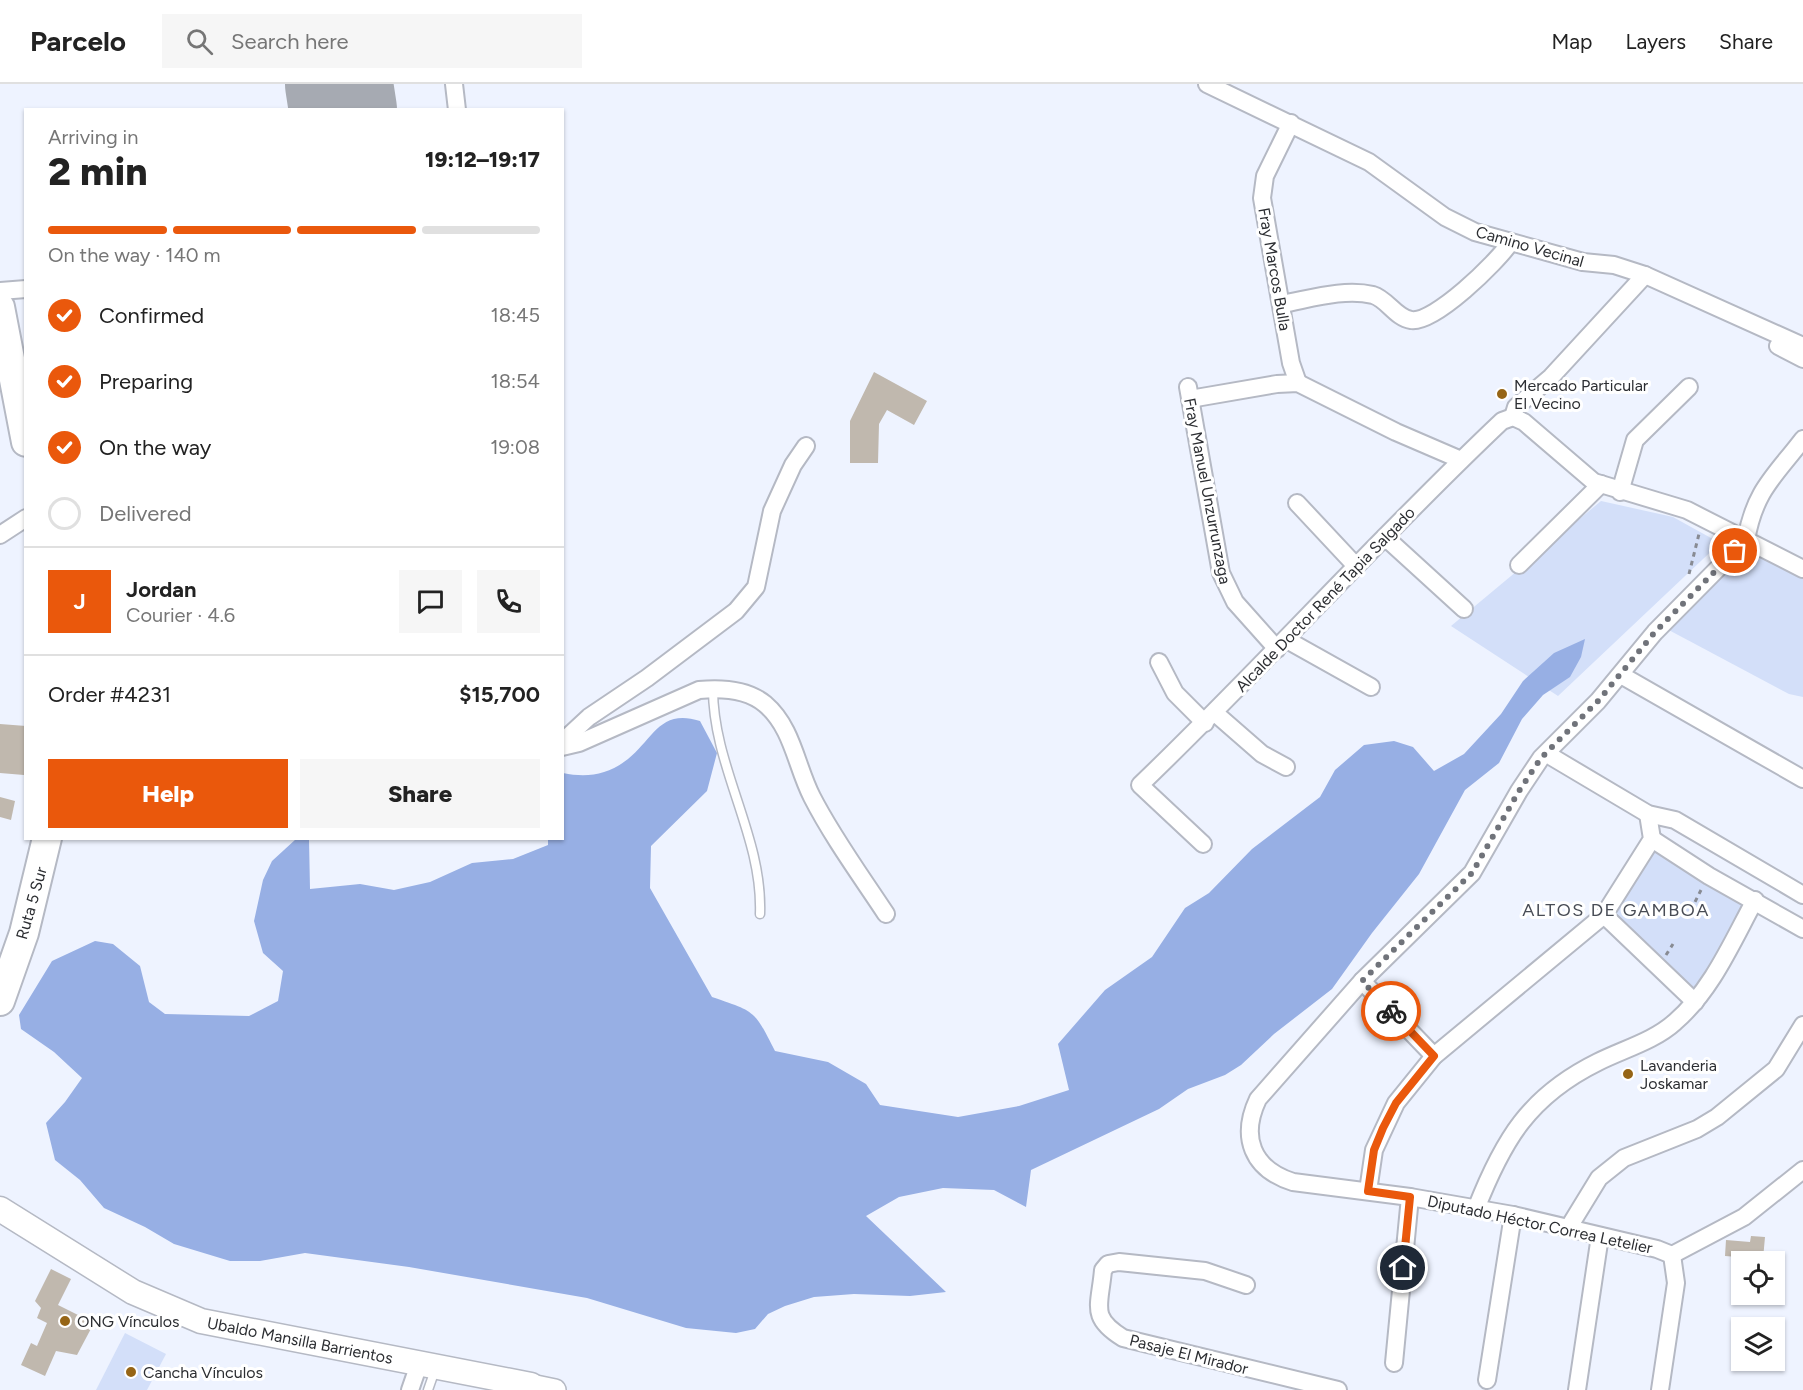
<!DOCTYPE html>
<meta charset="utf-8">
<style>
body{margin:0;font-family:Figtree,sans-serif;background:#f6f6f6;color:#222;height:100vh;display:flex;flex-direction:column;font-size:22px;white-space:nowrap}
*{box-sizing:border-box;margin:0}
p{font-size:20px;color:#767676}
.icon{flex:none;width:33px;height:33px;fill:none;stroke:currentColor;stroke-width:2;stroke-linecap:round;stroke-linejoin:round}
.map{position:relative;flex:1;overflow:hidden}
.details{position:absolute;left:24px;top:24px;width:540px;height:732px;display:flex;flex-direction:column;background:#fff;border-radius:0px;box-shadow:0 2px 4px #0004}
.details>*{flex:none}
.controls{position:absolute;left:1731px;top:1167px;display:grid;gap:12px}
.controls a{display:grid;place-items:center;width:54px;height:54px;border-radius:0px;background:#fff;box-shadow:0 2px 4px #0004;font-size:30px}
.pin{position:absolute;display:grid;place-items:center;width:51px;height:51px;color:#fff;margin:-26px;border:3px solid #fff;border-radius:50%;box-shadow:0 2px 6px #0007}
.courier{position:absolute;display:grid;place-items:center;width:60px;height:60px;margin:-30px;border:4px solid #ea580c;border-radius:50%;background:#fff;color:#222;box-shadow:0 2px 8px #0007}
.headline em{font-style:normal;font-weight:800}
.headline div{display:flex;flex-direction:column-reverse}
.headline{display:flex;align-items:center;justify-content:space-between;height:102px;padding:0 24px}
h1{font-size:39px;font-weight:800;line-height:45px}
.bar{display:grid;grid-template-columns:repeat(4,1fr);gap:9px 6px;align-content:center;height:72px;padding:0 24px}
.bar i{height:8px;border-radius:4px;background:#e0e0e0}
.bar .active{background:#ea580c}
.bar p{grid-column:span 4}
.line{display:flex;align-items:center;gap:15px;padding:0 24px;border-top:2px solid #e0e0e0}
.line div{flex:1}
.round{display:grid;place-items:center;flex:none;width:63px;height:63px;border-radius:0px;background:#f6f6f6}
ol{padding:0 24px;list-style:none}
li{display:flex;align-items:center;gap:18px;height:66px}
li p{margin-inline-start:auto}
li .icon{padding:6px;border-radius:50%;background:#ea580c;color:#fff;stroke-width:4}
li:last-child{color:#767676}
li i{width:33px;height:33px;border:3px solid #e0e0e0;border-radius:50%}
.cta{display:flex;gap:12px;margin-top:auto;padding:12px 24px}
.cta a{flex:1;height:69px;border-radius:0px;background:#ea580c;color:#fff;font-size:24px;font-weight:800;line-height:69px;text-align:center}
.cta a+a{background:#f6f6f6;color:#222}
header{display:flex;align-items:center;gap:36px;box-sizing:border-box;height:84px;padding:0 30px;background:#fff;border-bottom:2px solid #e0e0e0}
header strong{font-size:28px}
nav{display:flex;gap:33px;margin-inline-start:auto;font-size:21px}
.search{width:420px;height:54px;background:#f6f6f6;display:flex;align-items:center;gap:15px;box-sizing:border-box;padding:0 21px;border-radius:0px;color:#767676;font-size:22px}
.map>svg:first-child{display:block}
.green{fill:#d3dff9}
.forest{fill:#97afe4}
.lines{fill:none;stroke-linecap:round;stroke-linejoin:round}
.runway{stroke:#a6aab2;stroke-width:108}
.building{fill:#c0b8ae}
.service-casing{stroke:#b5b9c4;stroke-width:11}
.minor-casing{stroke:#b5b9c4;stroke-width:20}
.tertiary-casing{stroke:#b5b9c4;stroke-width:24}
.secondary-casing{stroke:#b5b9c4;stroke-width:27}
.trunk-casing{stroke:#b5b9c4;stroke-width:32}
.path{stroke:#888b93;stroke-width:3;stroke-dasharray:4.5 4.5;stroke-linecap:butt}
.service{stroke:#fff;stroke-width:8}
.minor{stroke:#fff;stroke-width:16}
.tertiary{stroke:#fff;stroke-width:21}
.secondary{stroke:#fff;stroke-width:24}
.trunk{stroke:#fff;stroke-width:28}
.done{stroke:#70737a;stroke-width:6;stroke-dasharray:0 10.8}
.route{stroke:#ea580c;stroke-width:8}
.poi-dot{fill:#966516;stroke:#fff;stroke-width:2}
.labels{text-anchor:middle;stroke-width:6;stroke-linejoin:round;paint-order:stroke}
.street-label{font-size:16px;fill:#2c2e32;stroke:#fff}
.poi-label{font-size:16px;fill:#2c2e32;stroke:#fff;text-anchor:start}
.neighbourhood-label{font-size:18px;letter-spacing:1.5px;fill:#484c55;stroke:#fff}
</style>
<header>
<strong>Parcelo</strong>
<div class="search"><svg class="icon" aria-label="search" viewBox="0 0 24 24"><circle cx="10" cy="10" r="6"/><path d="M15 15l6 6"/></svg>Search here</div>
<nav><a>Map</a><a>Layers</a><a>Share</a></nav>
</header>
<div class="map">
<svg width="1803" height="1306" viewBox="0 0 1803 1306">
<rect width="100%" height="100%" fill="#eef3ff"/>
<g class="green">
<polygon points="1601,417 1673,433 1720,459 1558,612 1451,542"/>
<polygon points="1747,461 1803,489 1803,613 1789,610 1665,544"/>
<polygon points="1655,767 1747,820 1694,910 1613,831"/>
<polygon points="125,1249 166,1270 147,1306 96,1306"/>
</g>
<path class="forest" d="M1585,555L1581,573L1570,593L1543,611L1522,635L1499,679L1465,706L1419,790L1372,849L1332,905L1274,950L1241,981L1225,991L1188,1005L1159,1025L1031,1086L1026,1123L994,1106L943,1104L899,1113L866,1132L946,1208L910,1212L854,1210L814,1213L785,1222L768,1230L755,1245L736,1249L686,1244L587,1214L409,1183L305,1169L260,1177H230L174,1160L145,1143L104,1124L80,1096L55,1076L46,1039L65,1018L82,994L54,968L21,945L19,931L52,877L95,857L113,860L140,882L149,918L165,930L249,932L278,917L283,887L263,869L254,837L263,796L272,777L296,755H309L310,805L360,800L394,806L430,798L472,779L513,775L548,761V755L562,754L563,689C587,694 608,691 628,675C653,655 660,624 700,637L717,669L707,707L651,762L650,804L712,913C756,928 754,926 775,967L828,978L866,1000L880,1021L958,1033L1019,1022L1069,1006L1058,960L1105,906L1152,873L1185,824L1209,809L1252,765L1320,713L1335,686L1364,661L1394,657L1413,663L1434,687L1464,670L1501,630L1523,597L1554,569Z"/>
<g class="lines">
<polyline class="runway" points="339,0 343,26"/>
</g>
<g class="building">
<polygon points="874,288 927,317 914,341 887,326 879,340 878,379 850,379 850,337"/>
<polygon points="0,640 26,642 24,691 0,689"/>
<polygon points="0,713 15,717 11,736 0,733"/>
<polygon points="1751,1152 1765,1153 1763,1175 1725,1172 1726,1156 1750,1158"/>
<polygon points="51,1185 71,1195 58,1221 94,1239 77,1271 56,1267 45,1292 21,1281 31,1259 37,1262 47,1239 37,1234 41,1224 35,1217"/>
</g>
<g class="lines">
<g class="service-casing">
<g id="service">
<path d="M713,605C713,683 763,752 760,830"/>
<polyline points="428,1306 436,1283"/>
</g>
</g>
<g class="minor-casing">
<g id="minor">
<polyline points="454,0 457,26"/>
<polyline points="1207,0 1369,78 1445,133 1475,148 1583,178 1614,181 1645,191 1803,262"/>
<polyline points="1291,39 1265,92 1262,114 1291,279 1298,299"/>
<polyline points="0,207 26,205"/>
<path d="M1282,220C1310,215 1344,204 1373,211C1387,215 1396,234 1411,236C1434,240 1497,178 1510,159"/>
<polyline points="1778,262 1803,275"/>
<polyline points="1188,303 1221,489 1235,518 1277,565"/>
<polyline points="1190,315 1277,300 1298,299 1396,348 1461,376"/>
<polyline points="1513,333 1516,323 1551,293 1645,191"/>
<polyline points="1620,408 1635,356 1689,303"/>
<polyline points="1297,419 1355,481"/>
<polyline points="0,451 26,434"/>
<polyline points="1385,453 1464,525"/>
<path d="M1746,456C1755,406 1774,393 1803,355"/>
<polyline points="1519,481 1601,400"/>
<polyline points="1287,556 1371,603"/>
<polyline points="1159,578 1175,609 1205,639"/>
<polyline points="1621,591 1803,695"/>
<polyline points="1215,629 1262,670 1286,683"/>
<polyline points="562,658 589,633 647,594 736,527 756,503 772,427 793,381 806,362"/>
<path d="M562,663L579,659L699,606C720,604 747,605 765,620C793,644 796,682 812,713C833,754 861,792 886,830"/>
<polyline points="1550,666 1552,673 1648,730 1675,736 1803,811"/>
<polyline points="1652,755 1709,792 1803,845"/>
<path d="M1203,760L1140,701C1263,583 1377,455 1502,337L1513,333L1524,338L1594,398L1687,426L1803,485"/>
<polyline points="1604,831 1695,918"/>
<polyline points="1362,897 1434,972"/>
<polyline points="1368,1107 1374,1066 1396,1019 1434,972 1604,831 1652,755 1648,730"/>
<path d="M1476,1125C1503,1056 1529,1012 1598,978C1624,965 1654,957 1675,938C1712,906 1732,858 1755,816"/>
<polyline points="1569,1143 1599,1094 1624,1074 1697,1045 1717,1033 1776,985 1803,941"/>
<path d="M1672,1171L1657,1165L1513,1131L1410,1113L1293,1098C1252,1085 1240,1053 1258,1015L1362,897L1472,789L1519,707L1541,674L1598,617L1655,548L1746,456"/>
<polyline points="1672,1171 1744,1133 1803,1086"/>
<path d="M1246,1201L1205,1187L1119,1178L1108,1180L1103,1186C1100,1222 1089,1233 1123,1254L1338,1306"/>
<polyline points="1394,1279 1410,1113"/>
<polyline points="1487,1296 1513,1131"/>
<polyline points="410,1306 419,1280"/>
<polyline points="1577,1306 1600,1152"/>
<polyline points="1660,1306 1676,1199 1672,1171"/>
</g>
</g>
<g class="tertiary-casing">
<polyline id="tertiary" points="531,1301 555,1306"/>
</g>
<g class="secondary-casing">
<polyline id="secondary" points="0,1125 133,1208 201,1237 531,1301"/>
</g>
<g class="trunk-casing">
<g id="trunk">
<polyline points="0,223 26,358"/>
<polyline points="0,917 24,849 47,754"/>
</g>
</g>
<g class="path">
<polyline points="1689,490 1699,450"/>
<polyline points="1691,826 1701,806"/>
<polyline points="1666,871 1673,860"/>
</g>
<use href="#service" class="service"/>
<use href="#minor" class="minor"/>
<use href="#tertiary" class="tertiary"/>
<use href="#secondary" class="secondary"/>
<use href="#trunk" class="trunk"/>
</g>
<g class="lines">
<polyline class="done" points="1391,927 1362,897 1472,789 1519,707 1541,674 1598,617 1655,548 1735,467"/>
<polyline class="route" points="1391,927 1434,972 1396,1019 1383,1044 1374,1066 1368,1107 1410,1113 1403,1184"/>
</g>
<g class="poi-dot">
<circle cx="1502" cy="310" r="6"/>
<circle cx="1628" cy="990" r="6"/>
<circle cx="65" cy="1237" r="6"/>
<circle cx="131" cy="1288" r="6"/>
</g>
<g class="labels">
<g class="street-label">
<text transform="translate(1530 162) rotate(16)" y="6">Camino Vecinal</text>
<text transform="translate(1275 185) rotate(80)" y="6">Fray Marcos Bulla</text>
<text transform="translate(1208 407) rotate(79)" y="6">Fray Manuel Unzurrunzaga</text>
<text transform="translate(1325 515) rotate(-46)" y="6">Alcalde Doctor René Tapia Salgado</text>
<text transform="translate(31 819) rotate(-74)" y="6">Ruta 5 Sur</text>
<text transform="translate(1540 1140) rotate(12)" y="6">Diputado Héctor Correa Letelier</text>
<text transform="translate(300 1256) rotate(11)" y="6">Ubaldo Mansilla Barrientos</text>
<text transform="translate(1189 1270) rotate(14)" y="6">Pasaje El Mirador</text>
</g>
<g class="poi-label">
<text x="1514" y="307">Mercado Particular<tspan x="1514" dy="18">El Vecino</tspan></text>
<text x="1640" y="987">Lavanderia<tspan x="1640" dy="18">Joskamar</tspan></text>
<text x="77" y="1243">ONG Vínculos</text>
<text x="143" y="1294">Cancha Vínculos</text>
</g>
<g class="neighbourhood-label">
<text x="1616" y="832">ALTOS DE GAMBOA</text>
</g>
</g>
</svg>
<div class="controls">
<a><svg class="icon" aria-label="locate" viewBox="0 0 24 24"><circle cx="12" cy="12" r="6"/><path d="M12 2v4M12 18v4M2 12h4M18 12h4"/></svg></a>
<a><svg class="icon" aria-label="layers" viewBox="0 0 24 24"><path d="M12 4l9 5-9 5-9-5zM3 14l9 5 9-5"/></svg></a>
</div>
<div class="pin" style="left:1735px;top:467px;background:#ea580c"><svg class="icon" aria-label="bag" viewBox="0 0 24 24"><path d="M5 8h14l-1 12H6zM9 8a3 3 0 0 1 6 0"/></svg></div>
<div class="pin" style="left:1403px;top:1184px;background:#1f2937"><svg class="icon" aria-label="home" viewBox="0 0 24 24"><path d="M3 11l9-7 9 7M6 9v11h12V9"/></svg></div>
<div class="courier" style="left:1391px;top:927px"><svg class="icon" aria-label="bike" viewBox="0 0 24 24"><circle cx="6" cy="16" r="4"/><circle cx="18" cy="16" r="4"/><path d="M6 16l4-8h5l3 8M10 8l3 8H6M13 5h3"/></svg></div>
<section class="details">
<div class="headline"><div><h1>2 min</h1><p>Arriving in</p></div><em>19:12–19:17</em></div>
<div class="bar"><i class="active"></i><i class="active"></i><i class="active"></i><i></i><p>On the way · 140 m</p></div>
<ol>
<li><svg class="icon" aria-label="check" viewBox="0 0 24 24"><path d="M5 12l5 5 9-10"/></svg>Confirmed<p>18:45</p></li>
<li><svg class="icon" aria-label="check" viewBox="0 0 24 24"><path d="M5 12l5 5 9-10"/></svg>Preparing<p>18:54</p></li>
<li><svg class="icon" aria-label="check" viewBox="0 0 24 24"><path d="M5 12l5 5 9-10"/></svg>On the way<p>19:08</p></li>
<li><i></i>Delivered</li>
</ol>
<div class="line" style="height:108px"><b class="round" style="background:#ea580c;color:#fff">J</b><div><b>Jordan</b><p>Courier · 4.6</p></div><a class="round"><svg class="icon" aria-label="chat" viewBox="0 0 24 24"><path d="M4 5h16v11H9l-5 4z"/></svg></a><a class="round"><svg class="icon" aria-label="phone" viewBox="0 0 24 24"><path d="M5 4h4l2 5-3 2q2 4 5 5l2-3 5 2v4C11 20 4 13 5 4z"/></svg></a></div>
<div class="line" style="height:78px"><div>Order #4231</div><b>$15,700</b></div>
<div class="cta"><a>Help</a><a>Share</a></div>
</section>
</div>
